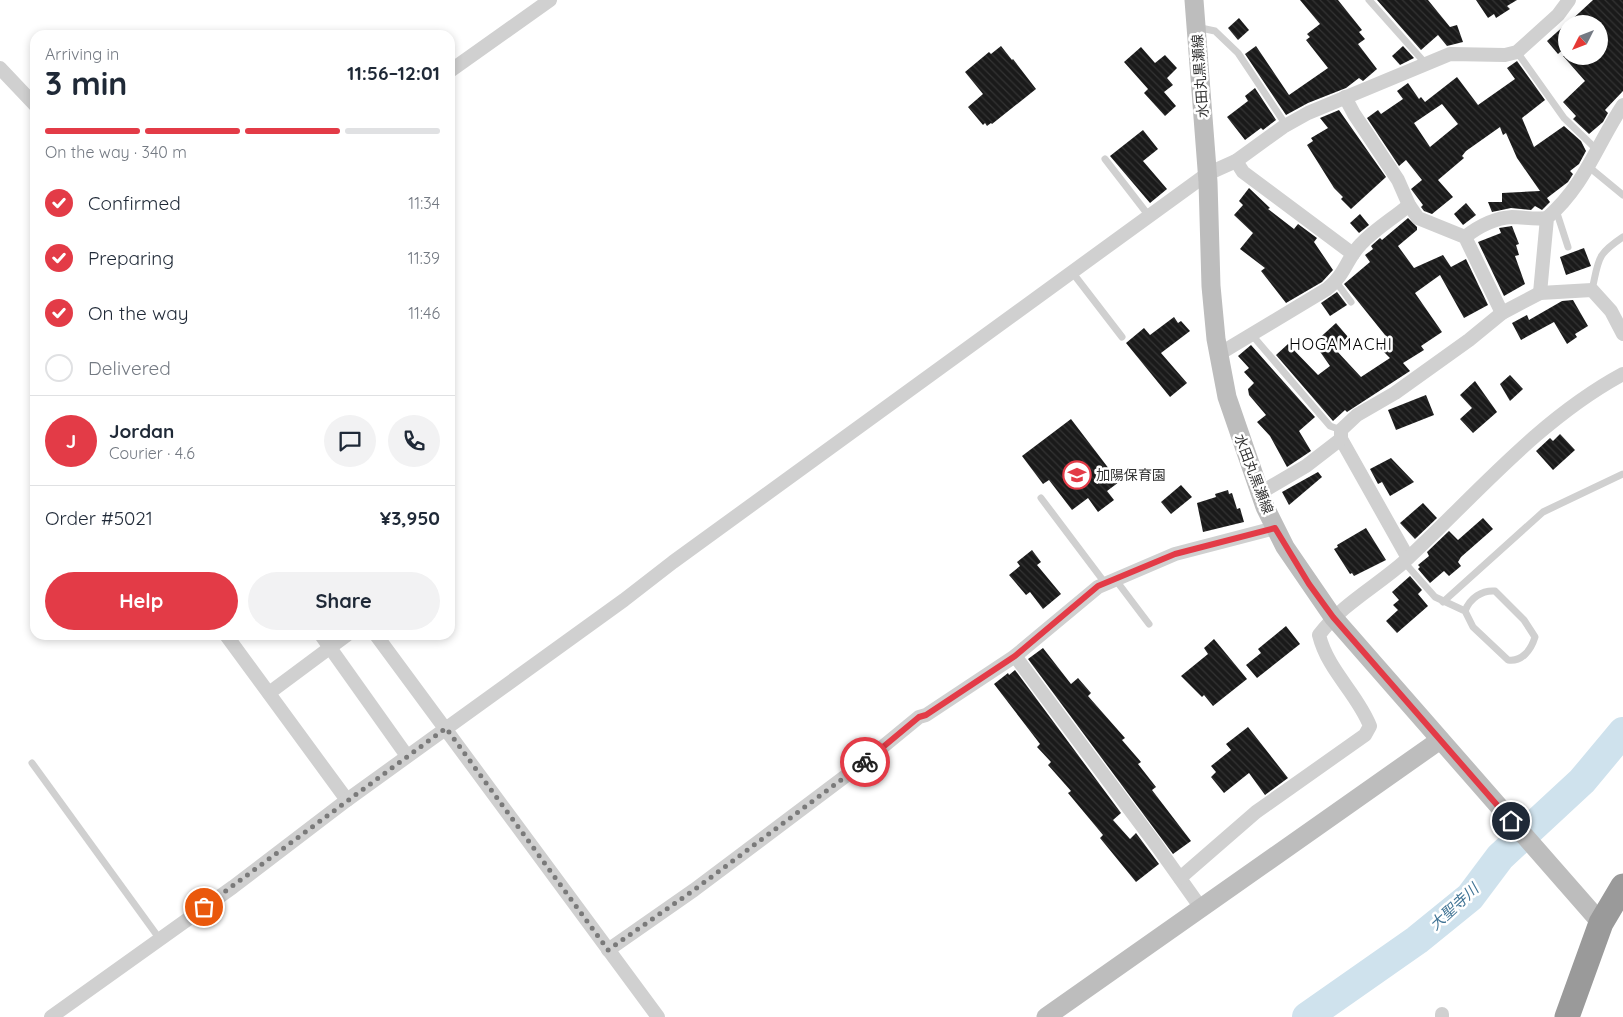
<!DOCTYPE html>
<meta charset="utf-8">
<style>
body{margin:0;font-family:Quicksand,"Noto Sans JP",sans-serif;background:#f2f2f3;color:#1f2937;height:100vh;display:flex;flex-direction:column;font-size:19px;white-space:nowrap}
*{box-sizing:border-box;margin:0}
p{font-size:16px;color:#747a83}
.icon{flex:none;width:28px;height:28px;fill:none;stroke:currentColor;stroke-width:2;stroke-linecap:round;stroke-linejoin:round}
.map{position:relative;flex:1;overflow:hidden}
.side{position:absolute;left:30px;top:30px;width:425px;height:610px;display:flex;flex-direction:column;background:#fff;border-radius:15px;box-shadow:0 2px 8px #0003}
.side>*{flex:none}
.needle{width:32px;rotate:228deg}
.buttons{position:absolute;left:1558px;top:15px;display:grid;gap:10px}
.buttons a{display:grid;place-items:center;width:50px;height:50px;border-radius:50%;background:#fff;box-shadow:0 2px 8px #0003;font-size:25px}
.pin{position:absolute;display:grid;place-items:center;width:42px;height:42px;color:#fff;margin:-21px;border:2px solid #fff;border-radius:50%;box-shadow:0 1px 5px #0007}
.courier{position:absolute;display:grid;place-items:center;width:50px;height:50px;margin:-25px;border:4px solid #e33b47;border-radius:50%;background:#fff;color:#222;box-shadow:0 1px 6px #0007}
.head em{font-style:normal;font-weight:800}
.head div{display:flex;flex-direction:column-reverse}
.head{display:flex;align-items:center;justify-content:space-between;height:85px;padding:0 15px}
h1{font-size:32px;font-weight:800;line-height:38px}
.bar{display:grid;grid-template-columns:repeat(4,1fr);gap:8px 5px;align-content:center;height:60px;padding:0 15px}
.bar i{height:6px;border-radius:4px;background:#e0e1e3}
.bar .on{background:#e33b47}
.bar p{grid-column:span 4}
.line{display:flex;align-items:center;gap:12px;padding:0 15px;border-top:1px solid #e0e1e3}
.line div{flex:1}
.round{display:grid;place-items:center;flex:none;width:52px;height:52px;border-radius:26px;background:#f2f2f3}
ol{padding:0 15px;list-style:none}
li{display:flex;align-items:center;gap:15px;height:55px}
li p{margin-inline-start:auto}
li .icon{padding:5px;border-radius:50%;background:#e33b47;color:#fff;stroke-width:4}
li:last-child{color:#747a83}
li i{width:28px;height:28px;border:2px solid #e0e1e3;border-radius:50%}
.primary-button{display:flex;gap:10px;margin-top:auto;padding:10px 15px}
.primary-button a{flex:1;height:58px;border-radius:30px;background:#e33b47;color:#fff;font-size:20px;font-weight:800;line-height:58px;text-align:center}
.primary-button a+a{background:#f2f2f3;color:#1f2937}
.map>svg:first-child{display:block}
.lines{fill:none;stroke-linecap:round;stroke-linejoin:round}
.river{stroke:#cfe2ed;stroke-width:30}
.building{fill:url(#building-back-hatch);fill-rule:evenodd}
.lane{stroke:#d0d0d0;stroke-width:7}
.street{stroke:#d0d0d0;stroke-width:14}
.secondary{stroke:#bdbdbd;stroke-width:19}
.highway{stroke:#9a9a9a;stroke-width:25}
.done{stroke:#7a7a7a;stroke-width:5;stroke-dasharray:0 9}
.route{stroke:#e33b47;stroke-width:6}
.labels{text-anchor:middle;stroke-width:5;stroke-linejoin:round;paint-order:stroke}
.street-label{font-size:14px;fill:#333;stroke:#fff}
.poi-label{font-size:14px;fill:#333;stroke:#fff;text-anchor:start}
.water-label{font-size:15px;font-style:italic;fill:#407495;stroke:#fff}
.quarter-label{font-size:16px;letter-spacing:1px;fill:#000;stroke:#fff}
</style>
<div class="map">
<svg width="1623" height="1017" viewBox="0 0 1623 1017">
<defs>
<pattern id="building-back-hatch" width="6" height="6" patternUnits="userSpaceOnUse" patternTransform="scale(1.25)"><rect width="6" height="6" fill="#1a1a1a"/><path d="M-1 5l2 2M0 0l6 6M5-1l2 2" fill="none" stroke="#333"/></pattern>
</defs>
<rect width="100%" height="100%" fill="#fff"/>
<g class="lines">
<polyline class="river" points="1307,1017 1417,940 1470,897 1500,857 1582,781 1623,732"/>
</g>
<g class="building">
<polygon points="1300,0 1338,0 1362,30 1359,32 1365,39 1358,44 1377,69 1363,81 1359,78 1346,88 1308,103 1286,115 1245,54 1256,46 1289,95 1328,68 1306,40 1310,37 1307,34 1320,24"/>
<polygon points="1377,0 1428,0 1450,27 1457,25 1463,42 1447,46 1438,35 1421,50"/>
<polygon points="1476,0 1517,0 1507,6 1510,9 1496,18 1494,14 1488,18"/>
<polygon points="1593,0 1623,0 1623,91 1605,110 1608,113 1603,122 1589,134 1573,119 1576,116 1563,102 1585,81 1563,56 1599,56 1599,24 1567,24"/>
<polygon points="1239,18 1249,30 1238,40 1228,28"/>
<polygon points="1566,24 1566,47 1558,54 1547,41"/>
<polygon points="1001,46 1012,60 1013,59 1036,89 992,124 991,123 987,126 985,123 983,125 968,107 983,94 965,72 989,52 991,54"/>
<polygon points="1403,46 1414,58 1400,65 1392,56"/>
<polygon points="1141,47 1155,63 1165,55 1177,68 1167,78 1173,85 1164,92 1176,106 1165,116 1144,93 1148,89 1124,62"/>
<path d="M1517,61L1545,100L1522,118L1534,147L1564,126L1581,141L1586,151L1579,164L1570,171L1573,174L1568,182L1547,198L1550,202L1542,210L1535,206L1531,210L1511,208L1492,212L1488,202H1502V193L1540,191L1517,158L1506,133L1503,135L1500,127L1466,151L1462,156L1464,158L1438,180L1453,197L1432,214L1424,211L1421,207L1423,205L1411,189L1422,180L1406,160L1399,166L1367,118L1378,110L1381,114L1403,99L1397,91L1408,83L1419,99L1421,97L1425,102L1457,77L1478,105L1515,79L1507,68ZM1442,104L1458,124L1430,147L1414,123Z"/>
<polygon points="1255,88 1276,120 1263,130 1261,128 1245,140 1227,117 1248,101 1245,96"/>
<polygon points="1339,110 1386,177 1351,209 1341,199 1343,197 1334,188 1307,145 1313,141 1311,138 1328,128 1320,118"/>
<polygon points="1143,130 1158,149 1143,161 1167,189 1150,203 1110,156"/>
<polygon points="1249,188 1270,208 1268,209 1294,229 1298,224 1317,238 1314,242 1333,270 1322,282 1286,303 1261,271 1265,268 1240,249 1253,233 1234,215 1243,205 1239,201"/>
<polygon points="1466,203 1476,215 1463,225 1454,214"/>
<polygon points="1360,214 1369,225 1359,233 1350,223"/>
<polygon points="1408,218 1417,227 1417,230 1398,246 1414,268 1443,255 1451,267 1466,259 1488,305 1464,318 1440,275 1415,293 1442,332 1421,346 1424,350 1403,363 1410,371 1347,412 1345,410 1333,421 1276,355 1288,344 1318,375 1330,366 1314,343 1336,323 1348,337 1335,349 1361,377 1390,358 1380,348 1389,340 1344,284 1370,262 1365,255 1373,249 1371,246 1380,238 1382,240"/>
<polygon points="1512,226 1519,244 1516,245 1519,255 1515,256 1525,284 1504,296 1478,242 1501,233 1499,228"/>
<polygon points="1584,248 1591,266 1566,275 1560,257"/>
<polygon points="1337,292 1347,305 1330,316 1321,303"/>
<polygon points="1573,300 1588,326 1575,334 1577,337 1567,344 1554,322 1521,340 1512,323 1527,315 1529,320 1562,301"/>
<polygon points="1174,317 1178,323 1181,321 1190,331 1161,353 1187,383 1170,397 1126,343 1144,328 1150,335"/>
<polygon points="1251,345 1315,417 1299,431 1311,451 1287,467 1270,436 1257,422 1266,415 1249,395 1248,389 1254,383 1244,372 1249,368 1238,356"/>
<polygon points="1510,375 1523,389 1510,401 1500,384"/>
<polygon points="1475,381 1497,412 1473,433 1460,419 1472,408 1460,395"/>
<polygon points="1426,395 1434,415 1396,430 1388,410"/>
<polygon points="1071,419 1119,482 1107,491 1114,500 1098,512 1088,498 1072,510 1049,480 1043,484 1022,456"/>
<polygon points="1560,434 1575,450 1553,470 1536,451 1550,438 1553,441"/>
<polygon points="1391,458 1414,482 1390,496 1382,482 1378,484 1370,469"/>
<polygon points="1318,472 1322,477 1289,505 1282,492"/>
<polygon points="1181,485 1192,497 1171,514 1161,502"/>
<polygon points="1228,490 1229,494 1232,493 1237,509 1240,508 1244,522 1203,532 1197,503 1216,497 1215,494"/>
<polygon points="1423,503 1437,518 1415,539 1400,523"/>
<polygon points="1483,518 1493,529 1461,557 1458,562 1461,566 1449,576 1444,571 1430,583 1418,569 1420,567 1418,565 1429,556 1427,552 1449,531 1458,540"/>
<polygon points="1366,528 1386,560 1354,576 1352,573 1350,574 1334,549 1338,547 1337,545"/>
<polygon points="1032,550 1041,562 1037,565 1061,594 1043,609 1030,592 1026,595 1009,575 1020,566 1017,562"/>
<polygon points="1410,576 1422,590 1418,594 1428,606 1397,633 1386,621 1398,610 1393,605 1399,600 1392,592"/>
<polygon points="1286,626 1300,644 1257,678 1246,665 1261,653 1258,649"/>
<polygon points="1214,639 1247,679 1213,706 1204,695 1202,697 1181,676 1208,654 1204,648"/>
<polygon points="1043,648 1071,684 1078,678 1091,693 1088,696 1125,738 1122,740 1141,762 1138,764 1156,787 1152,790 1191,841 1173,854 1028,659"/>
<polygon points="1015,670 1121,813 1113,820 1130,839 1136,833 1159,864 1136,882 1100,838 1103,835 1068,793 1071,791 1048,765 1051,762 1037,747 1040,744 994,684 1008,673 1009,675"/>
<polygon points="1248,727 1288,778 1265,795 1249,773 1224,793 1211,777 1216,772 1211,766 1231,750 1226,744"/>
</g>
<g class="lines">
<g class="lane">
<polyline points="1369,0 1426,64"/>
<polyline points="1196,27 1215,31 1238,53 1286,125"/>
<polyline points="1517,52 1564,118 1596,149"/>
<polyline points="1105,159 1149,216"/>
<polyline points="1589,167 1623,195"/>
<polyline points="1556,210 1568,247"/>
<polyline points="1072,272 1122,337"/>
<polyline points="1336,282 1351,302"/>
<path d="M1592,290C1599,259 1596,255 1623,237"/>
<polyline points="1252,335 1330,426 1341,430"/>
<polyline points="1041,498 1105,583"/>
<path d="M1404,562L1435,597L1465,611L1473,627L1508,660C1522,662 1531,650 1535,637L1524,620L1495,591C1482,590 1470,598 1465,611"/>
<polyline points="1115,579 1149,624"/>
<polyline points="1443,602 1543,512 1623,474"/>
<polyline points="32,763 159,938"/>
</g>
<g class="street">
<polyline points="0,68 35,105"/>
<polyline points="450,71 550,0"/>
<polyline points="1345,97 1354,114 1398,180 1409,205 1418,218 1465,237 1502,313"/>
<polyline points="1236,161 1243,172 1353,254"/>
<path d="M1465,237C1479,226 1494,218 1512,217C1524,217 1535,220 1547,218"/>
<path d="M1540,293L1547,218C1585,185 1596,146 1623,105"/>
<path d="M1219,354L1327,289C1346,274 1346,259 1361,244C1375,229 1394,218 1409,205"/>
<polyline points="1341,439 1408,558"/>
<polyline points="1260,493 1306,466 1341,439 1341,430 1357,415 1395,393 1469,340 1502,313 1540,293 1592,290 1611,311 1623,334"/>
<polyline points="226,635 347,800"/>
<polyline points="321,635 407,756"/>
<polyline points="376,635 658,1017"/>
<polyline points="1015,656 1157,846 1201,908"/>
<polyline points="269,693 347,635"/>
<path d="M1180,878L1256,812L1365,735L1370,726C1357,693 1328,671 1319,635C1342,604 1377,586 1405,561C1475,496 1538,420 1623,374"/>
<polyline points="608,950 694,890 863,763 919,717 926,715 1015,656 1098,587 1175,554 1275,528"/>
<polyline points="51,1017 233,887 347,800 624,600 673,562 1207,174 1236,161 1283,127 1308,113 1450,54 1505,55 1517,52 1558,15 1569,0"/>
<polyline points="1442,1017 1442,1014"/>
</g>
<g class="secondary">
<polyline points="1194,0 1208,182 1211,286 1216,339 1227,397 1265,507 1285,547 1333,617 1601,923"/>
<polyline points="1046,1017 1440,740"/>
</g>
<polyline class="highway" points="1567,1017 1601,923 1623,886"/>
</g>
<g class="lines">
<polyline class="done" points="204,907 446,728 608,950 694,890 865,762"/>
<polyline class="route" points="865,762 919,717 926,715 1015,656 1098,586 1175,554 1275,528 1309,584 1333,617 1511,821"/>
</g>
<defs>
<g id="school-ring" transform="scale(1.4375)"><circle r="9.5" fill="#fff" stroke="#e33b47" stroke-width="1.5"/><path d="M0-5L7-2L0 1L-7-2ZM-4 1L0 2.5L4 1V4Q0 6-4 4Z" fill="#e33b47"/></g>
</defs>
<g fill-rule="evenodd">
<use href="#school-ring" x="1077" y="475"/>
</g>
<g class="labels">
<g class="street-label">
<text transform="translate(1200 76) rotate(-94)" y="5">水田丸黒瀬線</text>
<text transform="translate(1254 474) rotate(69)" y="5">水田丸黒瀬線</text>
</g>
<g class="poi-label">
<text x="1096" y="480">加陽保育園</text>
</g>
<g class="water-label">
<text transform="translate(1454 907) rotate(-43)" y="5">大聖寺川</text>
</g>
<g class="quarter-label">
<text x="1341" y="350">HOGAMACHI</text>
</g>
</g>
</svg>
<div class="buttons">
<a><svg class="needle" viewBox="-14 -14 28 28"><path d="M0-13l5 13h-10z" fill="#e53935"/><path d="M0 13l5-13h-10z" fill="#747a83"/></svg></a>
</div>
<div class="pin" style="left:204px;top:907px;background:#ea580c"><svg class="icon" aria-label="bag" viewBox="0 0 24 24"><path d="M5 8h14l-1 12H6zM9 8a3 3 0 0 1 6 0"/></svg></div>
<div class="pin" style="left:1511px;top:821px;background:#1f2937"><svg class="icon" aria-label="home" viewBox="0 0 24 24"><path d="M3 11l9-7 9 7M6 9v11h12V9"/></svg></div>
<div class="courier" style="left:865px;top:762px"><svg class="icon" aria-label="bike" viewBox="0 0 24 24"><circle cx="6" cy="16" r="4"/><circle cx="18" cy="16" r="4"/><path d="M6 16l4-8h5l3 8M10 8l3 8H6M13 5h3"/></svg></div>
<section class="side">
<div class="head"><div><h1>3 min</h1><p>Arriving in</p></div><em>11:56–12:01</em></div>
<div class="bar"><i class="on"></i><i class="on"></i><i class="on"></i><i></i><p>On the way · 340 m</p></div>
<ol>
<li><svg class="icon" aria-label="check" viewBox="0 0 24 24"><path d="M5 12l5 5 9-10"/></svg>Confirmed<p>11:34</p></li>
<li><svg class="icon" aria-label="check" viewBox="0 0 24 24"><path d="M5 12l5 5 9-10"/></svg>Preparing<p>11:39</p></li>
<li><svg class="icon" aria-label="check" viewBox="0 0 24 24"><path d="M5 12l5 5 9-10"/></svg>On the way<p>11:46</p></li>
<li><i></i>Delivered</li>
</ol>
<div class="line" style="height:90px"><b class="round" style="background:#e33b47;color:#fff">J</b><div><b>Jordan</b><p>Courier · 4.6</p></div><a class="round"><svg class="icon" aria-label="chat" viewBox="0 0 24 24"><path d="M4 5h16v11H9l-5 4z"/></svg></a><a class="round"><svg class="icon" aria-label="phone" viewBox="0 0 24 24"><path d="M5 4h4l2 5-3 2q2 4 5 5l2-3 5 2v4C11 20 4 13 5 4z"/></svg></a></div>
<div class="line" style="height:65px"><div>Order #5021</div><b>¥3,950</b></div>
<div class="primary-button"><a>Help</a><a>Share</a></div>
</section>
</div>
